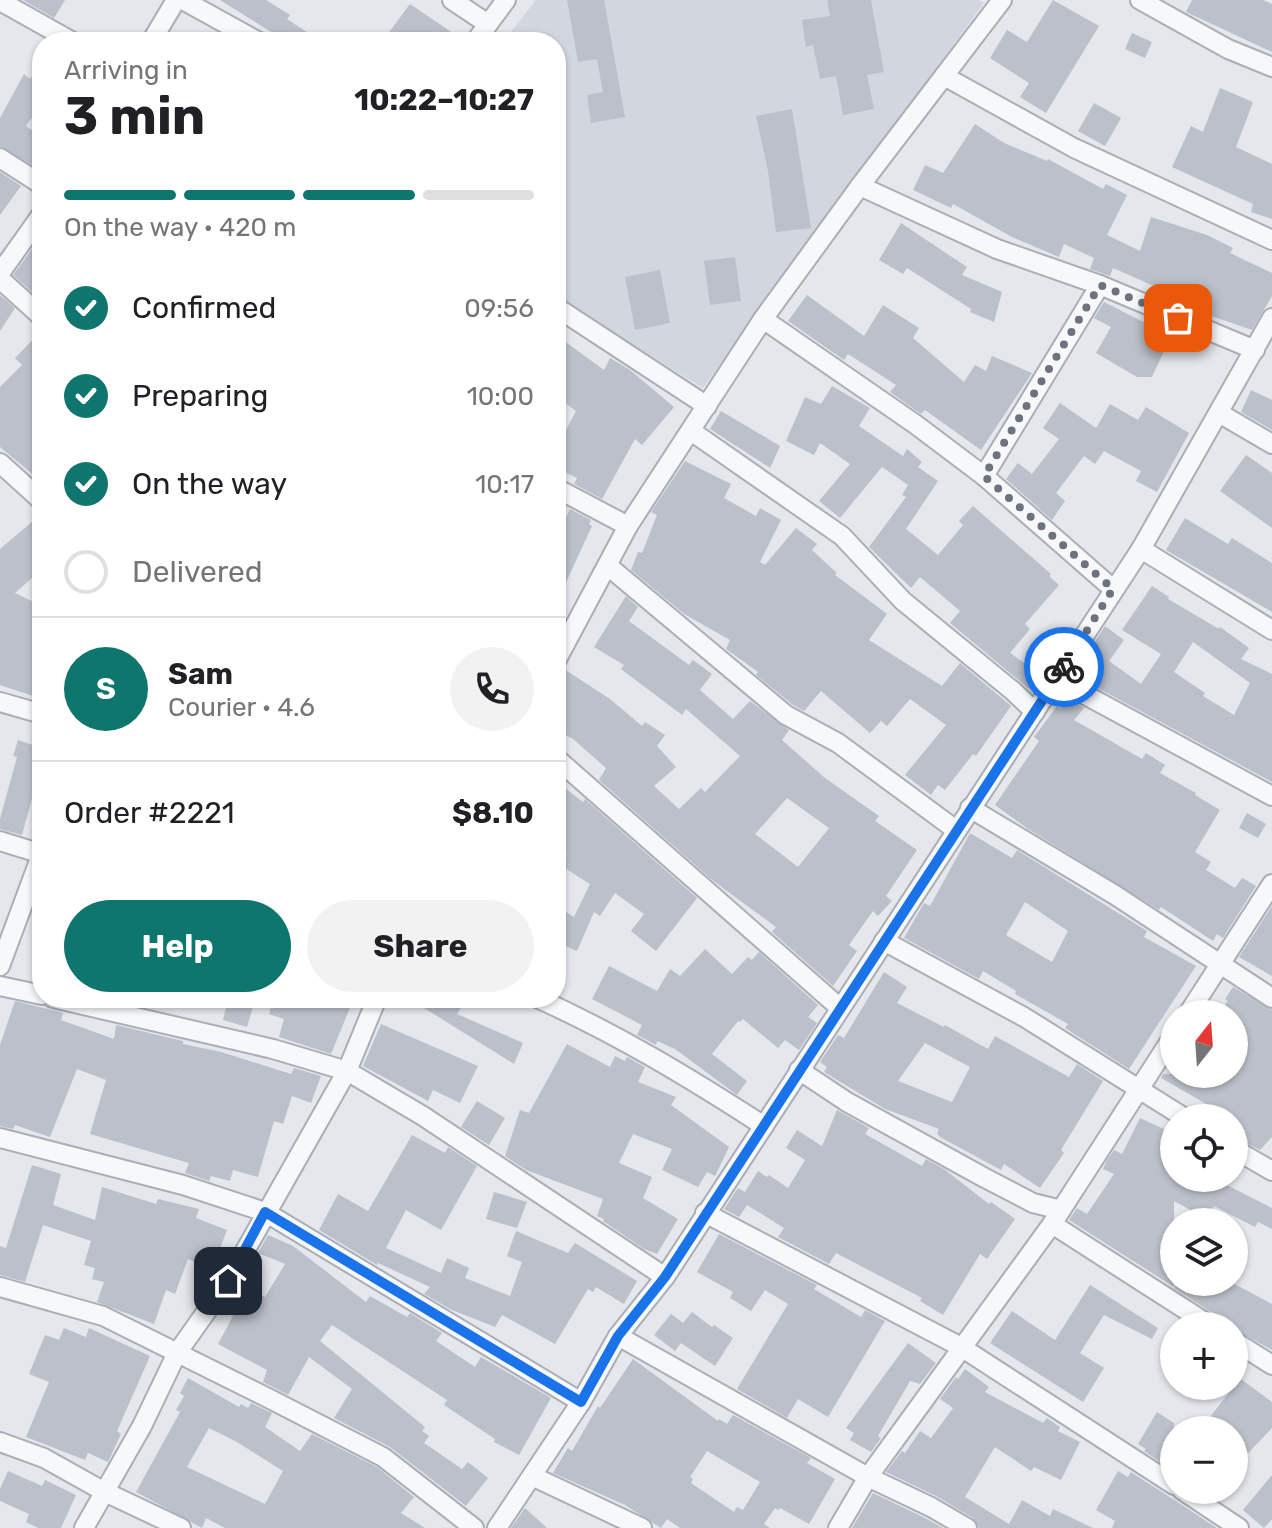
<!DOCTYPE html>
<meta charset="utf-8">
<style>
body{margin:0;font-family:Rubik,sans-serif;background:#f2f2f2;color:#202124;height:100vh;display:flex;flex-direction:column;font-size:30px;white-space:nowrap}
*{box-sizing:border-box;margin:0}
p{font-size:26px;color:#757577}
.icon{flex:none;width:44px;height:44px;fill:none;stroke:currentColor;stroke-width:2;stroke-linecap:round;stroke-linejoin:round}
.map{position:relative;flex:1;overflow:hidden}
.panel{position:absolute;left:32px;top:32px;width:534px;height:976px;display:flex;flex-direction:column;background:#fff;border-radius:32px;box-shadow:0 2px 6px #0004}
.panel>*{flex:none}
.needle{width:52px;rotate:17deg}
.tools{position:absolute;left:1160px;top:1000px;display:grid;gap:16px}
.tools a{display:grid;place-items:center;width:88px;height:88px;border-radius:50%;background:#fff;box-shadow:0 2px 6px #0004;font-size:40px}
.pin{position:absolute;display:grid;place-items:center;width:68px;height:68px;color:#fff;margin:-34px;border-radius:16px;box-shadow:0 4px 12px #0006}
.courier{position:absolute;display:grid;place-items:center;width:80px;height:80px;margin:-40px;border:6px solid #1a73e8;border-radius:50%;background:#fff;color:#222;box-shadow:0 2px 10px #0007}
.summary em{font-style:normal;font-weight:700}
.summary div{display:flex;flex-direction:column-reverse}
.summary{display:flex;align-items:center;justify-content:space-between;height:136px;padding:0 32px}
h1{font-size:52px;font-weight:700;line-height:60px}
.bar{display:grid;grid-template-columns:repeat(4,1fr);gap:12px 8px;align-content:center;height:96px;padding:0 32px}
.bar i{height:10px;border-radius:6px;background:#e0e0e0}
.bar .selected{background:#0f766e}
.bar p{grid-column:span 4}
.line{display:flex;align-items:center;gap:20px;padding:0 32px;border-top:2px solid #e0e0e0}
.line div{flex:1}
.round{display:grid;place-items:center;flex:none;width:84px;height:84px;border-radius:42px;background:#f2f2f2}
ol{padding:0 32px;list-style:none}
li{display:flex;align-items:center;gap:24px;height:88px}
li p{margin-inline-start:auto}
li .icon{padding:8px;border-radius:50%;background:#0f766e;color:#fff;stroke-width:4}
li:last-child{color:#757577}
li i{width:44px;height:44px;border:4px solid #e0e0e0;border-radius:50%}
.primary-button{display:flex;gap:16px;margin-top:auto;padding:16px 32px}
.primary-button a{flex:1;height:92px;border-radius:48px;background:#0f766e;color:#fff;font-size:32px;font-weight:700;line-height:92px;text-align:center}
.primary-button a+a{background:#f2f2f2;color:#202124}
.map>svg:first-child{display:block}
.built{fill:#d2d6de}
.building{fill:#bbc0ca;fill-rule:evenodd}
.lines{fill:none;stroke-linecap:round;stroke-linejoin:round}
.minor-casing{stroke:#a9aeb7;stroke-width:22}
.minor{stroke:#f7f8fa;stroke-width:18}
.done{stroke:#6c737f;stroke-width:8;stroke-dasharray:0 14.4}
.route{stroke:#1a73e8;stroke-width:10}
</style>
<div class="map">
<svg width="1272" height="1528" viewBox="0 0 1272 1528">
<rect width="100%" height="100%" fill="#e4e7ec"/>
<polygon class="built" points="536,0 979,0 984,3 703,388 556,297 556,42 503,42"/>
<g class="building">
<polygon points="23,0 65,0 54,18"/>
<polygon points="220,0 266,0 290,15 287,19 322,42 287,42"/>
<polygon points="567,0 604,0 625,117 591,123 587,95 603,92 597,59 578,62"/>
<polygon points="827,0 871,0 884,72 867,75 874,109 843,115 836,76 820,79 813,45 806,47 802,20 830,16"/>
<polygon points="1053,0 1099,26 1046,113 1020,97 1029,83 990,58 1007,30 1027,42"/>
<polygon points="1192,0 1263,0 1272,4 1272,52 1186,12"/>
<polygon points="410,4 463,40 463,42 397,42 387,35"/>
<polygon points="1132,33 1152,42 1145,58 1125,49"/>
<polygon points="42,62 42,103 26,126 42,137 42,171 0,146 0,118 24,74 30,79"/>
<polygon points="1220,88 1253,102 1236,147 1272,164 1272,219 1251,212 1253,204 1172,167 1191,126 1203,132"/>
<polygon points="1094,103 1121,118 1105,146 1078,131"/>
<polygon points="792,109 811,228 776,232 768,171 756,116"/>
<polygon points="975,124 1004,143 1047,161 1048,159 1103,189 1106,184 1127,195 1107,235 1140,251 1151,217 1207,235 1233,248 1230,253 1272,273 1272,296 1252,330 1185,307 1188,299 1155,291 1156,287 1113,268 1110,276 1090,269 1094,258 1064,244 1059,257 1012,237 953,204 951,208 913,190 925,165 943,173"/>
<polygon points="0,172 21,186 0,215"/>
<polygon points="901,223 967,267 962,275 1002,292 994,322 970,312 971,309 907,268 903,274 879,260"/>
<polygon points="42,235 42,301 13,275"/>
<polygon points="735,257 741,301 710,305 704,261"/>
<polygon points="660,270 670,323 635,330 625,277"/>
<polygon points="0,295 15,308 0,331"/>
<polygon points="807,295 864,336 883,305 919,328 913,338 964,382 975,365 986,371 992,356 1032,373 981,450 925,410 921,414 890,392 896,385 848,354 844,360 788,321"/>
<polygon points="1104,302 1171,336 1152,377 1137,377 1096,353 1111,327 1094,318"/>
<polygon points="42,330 42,482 0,447 0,387 22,365 15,358"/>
<polygon points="556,335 604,370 610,358 630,370 674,407 642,445 635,439 602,499 574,484 577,478 556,468 556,450 576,411 556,396"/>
<polygon points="832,386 870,408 859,426 903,456 907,449 922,462 918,467 938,481 906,529 938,555 963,525 959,521 973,506 1051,574 1049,576 1059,585 1025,624 1030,629 1010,653 1040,674 1029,689 950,623 960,611 920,577 911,588 869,547 906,497 902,495 908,485 882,467 840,518 819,501 850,464 820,443 814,455 786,441 805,397 821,404"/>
<polygon points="1251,390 1272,400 1272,430 1241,412"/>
<polygon points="1060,403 1096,428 1110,404 1138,420 1146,407 1189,433 1157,492 1136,481 1141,471 1104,451 1095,464 1084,456 1056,493 1065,501 1052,520 1006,479 1018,463 1032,474 1059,439 1043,428"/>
<polygon points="721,411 780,446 770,468 710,429"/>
<polygon points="1246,455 1272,473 1272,528 1220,491"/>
<polygon points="685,461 731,484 724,498 756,516 760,508 781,520 760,562 765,565 796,528 817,544 812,550 837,573 835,575 887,614 869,640 942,686 960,663 1011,706 976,756 973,754 945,790 938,785 931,795 905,775 946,725 910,699 887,726 881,721 870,733 821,691 804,711 793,705 756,675 758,672 726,649 730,640 684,614 631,570 638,552 642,553 657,515 651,512"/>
<polygon points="570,509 591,520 589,524 592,526 556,604 556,540"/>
<polygon points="1185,518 1228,544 1232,538 1272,563 1272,612 1166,550"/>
<polygon points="33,521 42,533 42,569 15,593 42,606 42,699 0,685 0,549"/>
<path d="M1152,586L1169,597L1168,599L1219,629L1220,627L1249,648L1241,659L1272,674V782L1081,679L1088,669L1081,663L1105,626L1124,640L1109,661L1141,684L1161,654L1122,630ZM1193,642L1250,683L1234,715L1203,696L1205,693L1174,672Z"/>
<path d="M626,596L638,607L629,621L689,665L693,660L712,674L700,690L733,719L750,701L789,730L782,740L825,778L879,816L875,821L917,850L886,896L892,901L878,916L873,911L849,945L857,951L833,986L772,932L776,927L712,880L599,780L606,768L573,739L556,730V679L564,669L610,699L642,726L645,722L665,735L657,746L676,767L654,786L679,809L701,788L705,792L740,756L686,709L682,715L621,669L624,665L594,647ZM787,798L829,828L798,867L755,834Z"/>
<polygon points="1067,699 1084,708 1074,720 1142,759 1146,753 1165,765 1160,773 1196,793 1195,795 1220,810 1195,852 1211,862 1206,870 1235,888 1242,878 1256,886 1223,938 1217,934 1213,941 1161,907 1159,910 1028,829 995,805 1039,741 1034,737 1057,706 1060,708"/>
<polygon points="18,740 42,748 42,758 35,779 37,780 22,835 0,829 0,819 17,757 13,756"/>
<polygon points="556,781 583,802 585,799 697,898 656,951 631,931 644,914 615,893 600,916 594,912 577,951 556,942 556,906 574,917 590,884 560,865 567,854 556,844"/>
<polygon points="1247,813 1266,824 1258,838 1239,828"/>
<path d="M970,833L1012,858L1017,850L1147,931L1144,937L1196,966L1129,1069L1065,1028L1068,1024L1015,994L1016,991L983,971L979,979L904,938L924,903L930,906ZM1025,902L1068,931L1052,962L1006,935Z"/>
<polygon points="1272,906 1272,976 1239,957"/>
<polygon points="705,949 732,974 748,957 752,960 759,952 818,1005 808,1017 817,1023 799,1050 785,1040 778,1048 743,1019 740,1022 738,1021 712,1054 747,1081 737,1095 675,1049 657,1041 656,1045 637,1035 642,1025 592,999 609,966 657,991 670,969 680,976"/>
<path d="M884,972L907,987L897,1003L944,1027L945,1025L988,1049L995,1036L1069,1077L1077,1064L1103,1081L1061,1150L1064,1153L1040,1188L1004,1164L1001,1170L940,1137L937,1133L939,1129L885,1109L824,1072L827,1067L820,1062L838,1035L844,1038ZM925,1043L970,1067L952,1102L898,1081Z"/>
<polygon points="1233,987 1272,1010 1272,1137 1260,1150 1234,1137 1234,1118 1198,1118 1208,1105 1161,1078 1163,1074 1234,1074 1234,1014 1218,1014 1228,1001 1225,999"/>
<polygon points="305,998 354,998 331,1054 279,1037 284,1019 269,1014 273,999 302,1007"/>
<polygon points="408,998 467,998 457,1014 523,1043 514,1064"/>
<polygon points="228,999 253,1006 247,1027 223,1020"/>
<polygon points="15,1001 63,1013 61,1020 114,1039 116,1025 183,1041 183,1044 221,1052 291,1074 294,1068 321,1076 311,1103 292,1096 283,1124 274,1121 258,1177 233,1170 230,1181 211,1176 209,1181 185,1173 189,1163 90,1134 106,1080 77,1069 50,1137 15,1125 13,1129 0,1126 0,1045"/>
<polygon points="381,1024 478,1066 460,1103 433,1090 428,1101 363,1066"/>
<polygon points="567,1044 610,1067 615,1056 625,1061 627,1057 645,1067 638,1082 676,1097 671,1105 729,1147 715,1176 707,1172 698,1187 662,1170 672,1149 633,1134 619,1163 652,1177 643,1198 678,1219 657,1254 644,1249 603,1221 604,1219 597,1216 603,1199 526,1170 505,1156 520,1110 529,1113"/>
<polygon points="477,1101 505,1118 489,1145 461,1127"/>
<polygon points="837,1110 869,1128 865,1134 922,1166 926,1159 944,1169 989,1204 991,1202 1015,1219 987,1259 980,1254 943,1315 920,1301 922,1298 836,1253 829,1264 778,1237 784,1228 747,1205 739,1217 724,1209 738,1188 745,1192 758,1171 767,1177 769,1175 788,1188 805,1160 786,1148 797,1130 822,1146"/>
<polygon points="1140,1118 1170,1132 1163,1145 1174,1151 1174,1178 1213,1178 1272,1208 1272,1229 1258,1222 1255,1227 1214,1206 1207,1219 1174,1201 1174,1287 1069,1220 1077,1208 1087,1214 1114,1174 1103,1169 1107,1160 1114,1150 1122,1154"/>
<polygon points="412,1135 445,1153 448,1147 477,1166 441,1230 406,1210 386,1248 441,1273 447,1258 469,1268 465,1278 510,1296 522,1262 507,1256 516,1231 568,1253 575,1243 637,1281 624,1304 596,1287 593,1292 588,1289 555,1344 502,1315 495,1327 452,1310 424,1294 430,1287 378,1263 377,1265 319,1230 338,1194 368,1211"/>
<polygon points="32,1165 61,1174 53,1205 95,1220 102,1187 156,1204 158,1199 199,1209 196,1218 227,1230 212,1269 188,1259 175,1294 166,1290 154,1324 97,1302 104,1282 92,1279 95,1268 84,1265 91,1241 43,1225 25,1282 0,1275 0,1246 6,1248"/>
<polygon points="494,1192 527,1202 517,1228 486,1219"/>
<polygon points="719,1234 817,1285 814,1289 861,1317 865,1310 885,1321 828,1417 798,1399 787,1418 737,1389 788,1304 765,1290 751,1311 730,1298 733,1292 697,1272"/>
<polygon points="268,1235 293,1246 366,1302 370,1296 407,1317 410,1313 442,1333 436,1341 475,1367 481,1357 551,1398 519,1455 494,1442 495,1439 444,1405 447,1400 332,1325 320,1341 425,1427 422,1431 429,1436 424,1443 462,1469 468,1462 488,1478 466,1506 390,1447 334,1418 352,1389 309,1357 288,1395 263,1382 267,1370 218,1344 233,1316 226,1312 242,1284 265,1297 285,1264 258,1253"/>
<polygon points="1178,1282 1231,1282 1272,1304 1272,1350 1234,1329 1234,1326 1223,1326 1217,1316 1174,1288"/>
<polygon points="1090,1285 1158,1328 1152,1339 1104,1315 1080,1353 1104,1368 1083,1402 990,1343 1012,1311 1055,1340"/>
<polygon points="692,1312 712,1327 714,1325 733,1338 715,1366 681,1343 675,1351 654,1335 671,1314 683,1323"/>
<polygon points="64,1328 86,1337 89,1328 150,1356 117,1431 121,1434 108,1462 88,1453 85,1460 26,1437 49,1382 29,1374 45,1335 59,1340"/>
<polygon points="908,1343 936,1363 920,1384 910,1381 878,1436 881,1438 871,1452 850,1440 854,1433 846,1428"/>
<path d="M633,1359L718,1421L719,1419L727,1424L733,1415L811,1458L807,1463L835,1479L809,1524L780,1508L778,1510L775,1508L764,1524L770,1528H680L667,1519L661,1528L625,1505L553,1473L568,1448L572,1451L598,1406L600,1408ZM707,1451L760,1482L743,1510L737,1507L734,1512L691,1483L693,1479L690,1477Z"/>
<polygon points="965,1369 989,1387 985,1392 1043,1423 1047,1418 1060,1427 1058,1431 1080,1442 1061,1480 1034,1467 1031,1471 995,1447 965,1497 1009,1524 1022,1500 1050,1516 1053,1509 1093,1528 979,1528 973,1518 936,1496 886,1472 902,1451 905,1453 920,1431 931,1438 953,1408 940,1399 956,1377 958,1379"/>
<polygon points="1234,1374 1272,1402 1272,1428 1234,1468 1234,1430 1200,1430 1234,1386"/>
<path d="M188,1378L239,1407L241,1404L248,1408L251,1403L272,1413L265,1427L300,1451L312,1434L377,1467L414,1497L401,1513L425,1528H225L206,1518L202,1528L136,1492L180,1412L176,1410L184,1396L180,1393ZM209,1428L237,1442L283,1471L265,1504L187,1467Z"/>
<polygon points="1157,1412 1174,1423 1172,1470 1144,1451 1146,1449 1138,1444"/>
<polygon points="8,1471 42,1486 45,1480 76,1495 61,1528 38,1528 26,1522 29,1514 0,1501 0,1489"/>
<polygon points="1118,1471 1128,1477 1131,1472 1217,1528 1112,1528 1115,1521 1096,1510"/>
<polygon points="1272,1475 1272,1519 1264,1528 1243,1510"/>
<polygon points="873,1493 925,1518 943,1528 852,1528"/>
<polygon points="525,1508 547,1528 511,1528"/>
</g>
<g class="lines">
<g class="minor-casing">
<g id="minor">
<polyline points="183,0 259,42"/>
<polyline points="452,0 488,24"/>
<polyline points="1140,0 1228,49 1272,67"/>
<polyline points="0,1 73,42"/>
<polyline points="151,42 176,0"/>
<polyline points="475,42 506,0"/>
<polyline points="944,76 1074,148 1272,240"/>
<polyline points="0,158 42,185"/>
<polyline points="860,186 997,249 1100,285"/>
<polyline points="0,273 42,214"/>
<polyline points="0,279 42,317"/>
<polyline points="556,307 707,406"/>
<polyline points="763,319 915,424 984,476 1113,589"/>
<polyline points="1219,413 1272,444"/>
<polyline points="691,431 842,536 903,601 1013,691 1035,712"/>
<polyline points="0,463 42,501"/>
<polyline points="984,476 1100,285 1255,350"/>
<polyline points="556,488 628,526"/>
<polyline points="1141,549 1272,630"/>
<polyline points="608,566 786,715 838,743 956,830"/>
<polyline points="556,661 628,526 763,319 860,186 1002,0"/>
<polyline points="1056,679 1272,796"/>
<polyline points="0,702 42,714"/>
<polyline points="556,758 840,1008"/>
<polyline points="970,808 1115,895 1272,998"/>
<polyline points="0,841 42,854"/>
<polyline points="884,941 1024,1017 1185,1118"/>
<polyline points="0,966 42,853"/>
<polyline points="0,986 42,995"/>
<polyline points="53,998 273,1049 347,1071 423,1116 665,1277"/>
<path d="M537,998C617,1034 690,1078 764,1126"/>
<polyline points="1188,1014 1272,884"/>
<polyline points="799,1070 847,1102 985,1178 1033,1203 1061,1210"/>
<polyline points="0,1138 183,1185 265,1212 581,1402"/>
<polyline points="1234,1149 1272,1171"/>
<polyline points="705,1213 961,1347 1174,1485"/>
<polyline points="1052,1224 1211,1326"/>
<polyline points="0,1287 103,1316 270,1399 383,1457 474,1528"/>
<polyline points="618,1336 868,1477 931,1507 967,1528"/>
<polyline points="1234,1341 1272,1365"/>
<polyline points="0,1442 44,1458 103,1491 181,1528"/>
<polyline points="532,1476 642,1528"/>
<polyline points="1182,1490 1239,1528"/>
<polyline points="84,1528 142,1426 177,1353 228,1281 347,1071 377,998"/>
<polyline points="497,1528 581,1402 618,1336 665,1277 1141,549 1272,318"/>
<polyline points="838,1528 868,1477 1052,1224 1174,1035"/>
</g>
</g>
<use href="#minor" class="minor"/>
</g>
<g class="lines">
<polyline class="done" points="1064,667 1113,589 984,476 1100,285 1178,318"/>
<polyline class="route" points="228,1281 265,1212 581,1402 618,1336 665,1277 1064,667"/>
</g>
</svg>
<div class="tools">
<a><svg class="needle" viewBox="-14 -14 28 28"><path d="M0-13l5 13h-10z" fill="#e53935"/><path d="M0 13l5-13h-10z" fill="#757577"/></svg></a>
<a><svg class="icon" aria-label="locate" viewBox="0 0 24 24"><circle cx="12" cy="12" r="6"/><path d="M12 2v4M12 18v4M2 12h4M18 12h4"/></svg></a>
<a><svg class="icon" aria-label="layers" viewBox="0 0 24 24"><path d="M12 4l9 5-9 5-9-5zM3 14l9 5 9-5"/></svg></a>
<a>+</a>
<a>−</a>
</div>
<div class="pin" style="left:1178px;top:318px;background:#ea580c"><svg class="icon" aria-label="bag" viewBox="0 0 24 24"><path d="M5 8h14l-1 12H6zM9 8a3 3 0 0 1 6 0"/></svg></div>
<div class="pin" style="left:228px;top:1281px;background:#1f2937"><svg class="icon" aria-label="home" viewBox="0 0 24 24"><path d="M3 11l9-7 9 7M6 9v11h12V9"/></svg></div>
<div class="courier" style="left:1064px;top:667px"><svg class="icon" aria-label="bike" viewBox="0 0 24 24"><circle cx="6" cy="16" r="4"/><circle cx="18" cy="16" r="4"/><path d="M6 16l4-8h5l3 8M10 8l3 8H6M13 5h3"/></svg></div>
<section class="panel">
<div class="summary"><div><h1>3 min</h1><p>Arriving in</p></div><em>10:22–10:27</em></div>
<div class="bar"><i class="selected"></i><i class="selected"></i><i class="selected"></i><i></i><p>On the way · 420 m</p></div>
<ol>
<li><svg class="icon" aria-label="check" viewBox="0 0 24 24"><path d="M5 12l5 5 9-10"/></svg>Confirmed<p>09:56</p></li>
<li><svg class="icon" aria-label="check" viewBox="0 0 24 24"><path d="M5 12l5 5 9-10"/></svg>Preparing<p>10:00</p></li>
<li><svg class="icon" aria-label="check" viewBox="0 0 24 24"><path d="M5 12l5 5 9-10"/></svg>On the way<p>10:17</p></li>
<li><i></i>Delivered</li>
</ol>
<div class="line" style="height:144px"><b class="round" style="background:#0f766e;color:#fff">S</b><div><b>Sam</b><p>Courier · 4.6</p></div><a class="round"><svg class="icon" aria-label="phone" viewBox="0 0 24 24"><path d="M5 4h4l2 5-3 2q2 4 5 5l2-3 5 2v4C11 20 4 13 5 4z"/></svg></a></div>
<div class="line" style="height:104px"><div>Order #2221</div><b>$8.10</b></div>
<div class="primary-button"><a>Help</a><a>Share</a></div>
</section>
</div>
